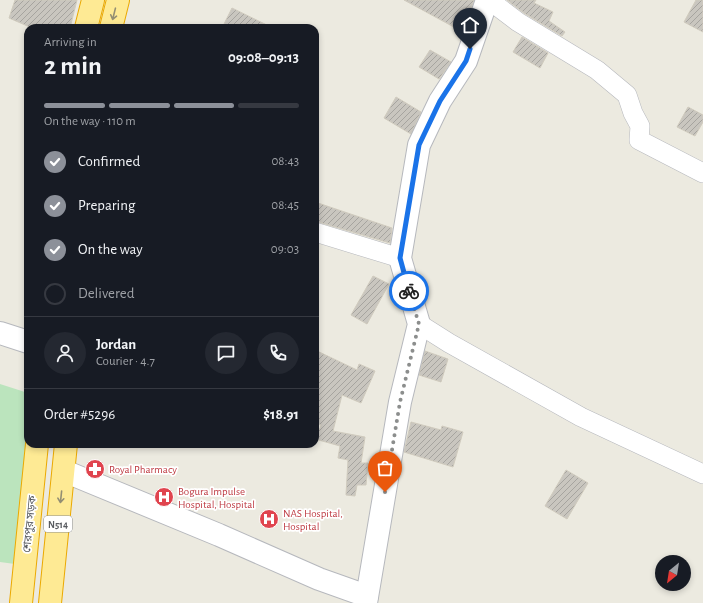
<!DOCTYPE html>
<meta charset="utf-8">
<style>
body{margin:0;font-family:"Alegreya Sans","Noto Sans Bengali",sans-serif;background:#242831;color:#f1f3f6;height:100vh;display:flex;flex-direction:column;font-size:15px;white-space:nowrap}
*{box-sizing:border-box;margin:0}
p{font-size:13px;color:#9ea1a6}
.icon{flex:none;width:22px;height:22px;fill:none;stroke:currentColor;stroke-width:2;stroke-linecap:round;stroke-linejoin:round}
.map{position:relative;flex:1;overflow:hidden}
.side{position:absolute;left:24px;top:24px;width:295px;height:424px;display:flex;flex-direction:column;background:#171b24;border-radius:12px;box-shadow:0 2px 6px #0003}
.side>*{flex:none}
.needle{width:26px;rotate:210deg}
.tools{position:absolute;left:655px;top:555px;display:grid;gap:8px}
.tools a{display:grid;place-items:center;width:36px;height:36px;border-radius:50%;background:#171b24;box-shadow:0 2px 6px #0003;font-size:20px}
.pin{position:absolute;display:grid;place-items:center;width:34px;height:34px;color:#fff;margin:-41px -17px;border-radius:50% 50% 50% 0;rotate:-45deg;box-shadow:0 0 4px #0007}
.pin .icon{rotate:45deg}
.courier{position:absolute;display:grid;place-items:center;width:40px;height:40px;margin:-20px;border:3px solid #1a73e8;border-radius:50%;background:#fff;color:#222;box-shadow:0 1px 5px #0007}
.overview em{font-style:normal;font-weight:600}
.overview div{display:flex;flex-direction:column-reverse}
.overview{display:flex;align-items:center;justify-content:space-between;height:68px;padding:0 20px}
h1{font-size:26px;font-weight:600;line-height:30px}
.bar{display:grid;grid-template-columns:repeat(4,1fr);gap:6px 4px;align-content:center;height:48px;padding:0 20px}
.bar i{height:5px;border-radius:3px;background:#363941}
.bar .active{background:#8c9099}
.bar p{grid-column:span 4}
.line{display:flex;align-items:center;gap:10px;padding:0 20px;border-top:1px solid #363941}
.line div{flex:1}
.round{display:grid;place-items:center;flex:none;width:42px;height:42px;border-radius:21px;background:#242831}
ol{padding:0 20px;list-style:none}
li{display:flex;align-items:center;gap:12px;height:44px}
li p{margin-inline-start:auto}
li .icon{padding:4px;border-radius:50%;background:#8c9099;color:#fff;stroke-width:4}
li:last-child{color:#9ea1a6}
li i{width:22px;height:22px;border:2px solid #363941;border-radius:50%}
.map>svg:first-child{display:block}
.garden{fill:#bbe4bd}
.building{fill:url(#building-hatch);stroke:#d0cbbe}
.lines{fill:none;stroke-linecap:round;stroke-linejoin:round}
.minor-casing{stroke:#b6b8bd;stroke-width:20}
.tertiary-casing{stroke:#b6b8bd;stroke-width:24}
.trunk-casing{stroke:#eba901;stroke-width:24}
.minor{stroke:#fff;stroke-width:19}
.tertiary{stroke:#fff;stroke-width:22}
.trunk{stroke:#feea94;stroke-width:22}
.oneway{stroke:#938e73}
.done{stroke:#8c8e8d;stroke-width:4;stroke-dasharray:0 7.2}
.route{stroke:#1a73e8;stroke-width:5}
.labels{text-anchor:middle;stroke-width:3.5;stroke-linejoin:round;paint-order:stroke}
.shield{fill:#fff;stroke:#8b8d90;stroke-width:1}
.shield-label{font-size:10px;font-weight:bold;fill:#595c61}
.health-label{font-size:11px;fill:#be3a42;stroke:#fff;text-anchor:start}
.street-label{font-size:11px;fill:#595c61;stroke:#fff}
</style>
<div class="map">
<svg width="703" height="603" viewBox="0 0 703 603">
<defs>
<pattern id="building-hatch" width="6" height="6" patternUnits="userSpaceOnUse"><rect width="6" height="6" fill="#c9c6bf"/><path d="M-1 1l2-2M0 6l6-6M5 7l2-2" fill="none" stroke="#a6a49f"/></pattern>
</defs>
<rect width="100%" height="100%" fill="#eceae0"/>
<polygon class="garden" points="0,384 28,393 28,416 15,564 0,562"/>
<g class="building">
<polygon points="15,0 77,0 70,28 32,28 9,18"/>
<polygon points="404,0 474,0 463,32"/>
<polygon points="507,0 536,0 534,3 553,12 549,21 565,32 562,36 524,13"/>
<polygon points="696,0 703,0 703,32 684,22"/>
<polygon points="232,8 273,28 222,28"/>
<polygon points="522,37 548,53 540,68 513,52"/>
<polygon points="430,50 451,62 439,79 419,67"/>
<polygon points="396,97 421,112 411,134 384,118"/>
<polygon points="688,107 703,115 703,122 695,136 677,127"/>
<polygon points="315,202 392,228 390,243 315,221"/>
<polygon points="373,276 389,284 367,324 351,315"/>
<polygon points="315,350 357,370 359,364 375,371 361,403 342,395 333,431 365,437 361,463 368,463 366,485 357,485 355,496 346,495 348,460 338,458 340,446 315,439 315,428 320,429 321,425 315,422"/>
<polygon points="425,351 448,359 441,382 419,375"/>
<polygon points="411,422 441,430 442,426 463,432 453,467 404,452"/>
<polygon points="566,470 588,483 567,519 545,506"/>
</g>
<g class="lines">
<g class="minor-casing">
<g id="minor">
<polyline points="489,0 518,22 597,70 627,95 633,113 640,126 639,140 703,173"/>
<polyline points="315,232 400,258"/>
<polyline points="419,324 449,343 581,417 703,474"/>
</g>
</g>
<g class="tertiary-casing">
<g id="tertiary">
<polyline points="0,333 28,342"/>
<polyline points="64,471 219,535 319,579 367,596"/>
<polyline points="366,603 400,402 419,324 400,258 419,145 440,101 466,61 487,0"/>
</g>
</g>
<g class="trunk-casing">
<g id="trunk">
<polyline points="86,28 93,0"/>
<polyline points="111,28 118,0"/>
<polyline points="21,603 37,444"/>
<polyline points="50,603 66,444"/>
</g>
</g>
<use href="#minor" class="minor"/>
<use href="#tertiary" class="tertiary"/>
<use href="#trunk" class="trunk"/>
</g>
<defs><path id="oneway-shaft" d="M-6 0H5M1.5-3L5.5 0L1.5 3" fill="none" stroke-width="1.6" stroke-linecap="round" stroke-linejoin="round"/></defs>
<g class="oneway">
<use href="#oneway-shaft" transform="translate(114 14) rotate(104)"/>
<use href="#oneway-shaft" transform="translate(61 497) rotate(96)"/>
</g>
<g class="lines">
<polyline class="done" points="385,492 400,402 419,324 409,291"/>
<polyline class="route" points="409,291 400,258 419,145 440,101 466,61 470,49"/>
</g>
<defs>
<g id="pharmacy-disc" transform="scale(1)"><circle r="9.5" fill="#e0444e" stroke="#fff"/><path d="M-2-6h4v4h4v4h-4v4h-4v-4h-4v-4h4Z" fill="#fff"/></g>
<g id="hospital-disc" transform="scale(1)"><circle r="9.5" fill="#e0444e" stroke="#fff"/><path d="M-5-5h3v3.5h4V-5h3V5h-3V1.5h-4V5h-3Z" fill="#fff"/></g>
</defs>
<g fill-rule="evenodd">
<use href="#pharmacy-disc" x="95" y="469"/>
<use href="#hospital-disc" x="164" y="497"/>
<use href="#hospital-disc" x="269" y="519"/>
</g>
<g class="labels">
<rect class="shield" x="44" y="516" width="28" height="16" rx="3"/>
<g class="shield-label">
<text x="58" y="528">N514</text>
</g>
<g class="health-label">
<text x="109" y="473">Royal Pharmacy</text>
<text x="178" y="495">Bogura Impulse<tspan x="178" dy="13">Hospital, Hospital</tspan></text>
<text x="283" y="517">NAS Hospital,<tspan x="283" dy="13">Hospital</tspan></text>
</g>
<g class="street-label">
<text transform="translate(29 524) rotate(-84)" y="4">শেরপুর সড়ক</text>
</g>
</g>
</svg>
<div class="tools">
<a><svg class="needle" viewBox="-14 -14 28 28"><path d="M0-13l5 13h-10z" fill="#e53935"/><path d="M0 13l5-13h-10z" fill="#9ea1a6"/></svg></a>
</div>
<div class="pin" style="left:385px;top:492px;background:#ea580c"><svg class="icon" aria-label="bag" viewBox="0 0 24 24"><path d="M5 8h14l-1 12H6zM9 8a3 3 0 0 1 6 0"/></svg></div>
<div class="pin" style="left:470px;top:49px;background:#1f2937"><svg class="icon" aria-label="home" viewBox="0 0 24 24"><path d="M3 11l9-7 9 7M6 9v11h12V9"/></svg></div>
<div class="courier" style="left:409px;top:291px"><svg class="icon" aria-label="bike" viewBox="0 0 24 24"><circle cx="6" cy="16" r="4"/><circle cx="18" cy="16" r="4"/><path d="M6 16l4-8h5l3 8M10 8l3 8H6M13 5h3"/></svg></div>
<section class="side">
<div class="overview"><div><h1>2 min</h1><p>Arriving in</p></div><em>09:08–09:13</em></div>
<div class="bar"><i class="active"></i><i class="active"></i><i class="active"></i><i></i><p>On the way · 110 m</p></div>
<ol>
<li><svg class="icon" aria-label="check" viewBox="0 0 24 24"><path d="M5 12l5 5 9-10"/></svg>Confirmed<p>08:43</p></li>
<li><svg class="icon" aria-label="check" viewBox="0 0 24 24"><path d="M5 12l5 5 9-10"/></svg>Preparing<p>08:45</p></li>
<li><svg class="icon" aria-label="check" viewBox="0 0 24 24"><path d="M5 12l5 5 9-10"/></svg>On the way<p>09:03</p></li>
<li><i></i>Delivered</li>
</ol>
<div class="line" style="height:72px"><a class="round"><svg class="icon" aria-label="person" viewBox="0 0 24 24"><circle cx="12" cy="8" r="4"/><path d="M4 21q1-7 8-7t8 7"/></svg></a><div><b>Jordan</b><p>Courier · 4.7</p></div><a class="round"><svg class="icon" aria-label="chat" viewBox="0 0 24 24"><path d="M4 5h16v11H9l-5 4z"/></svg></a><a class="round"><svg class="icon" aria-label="phone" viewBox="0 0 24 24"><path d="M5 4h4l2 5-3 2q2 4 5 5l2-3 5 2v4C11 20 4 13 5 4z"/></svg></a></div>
<div class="line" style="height:52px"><div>Order #5296</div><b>$18.91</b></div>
</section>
</div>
